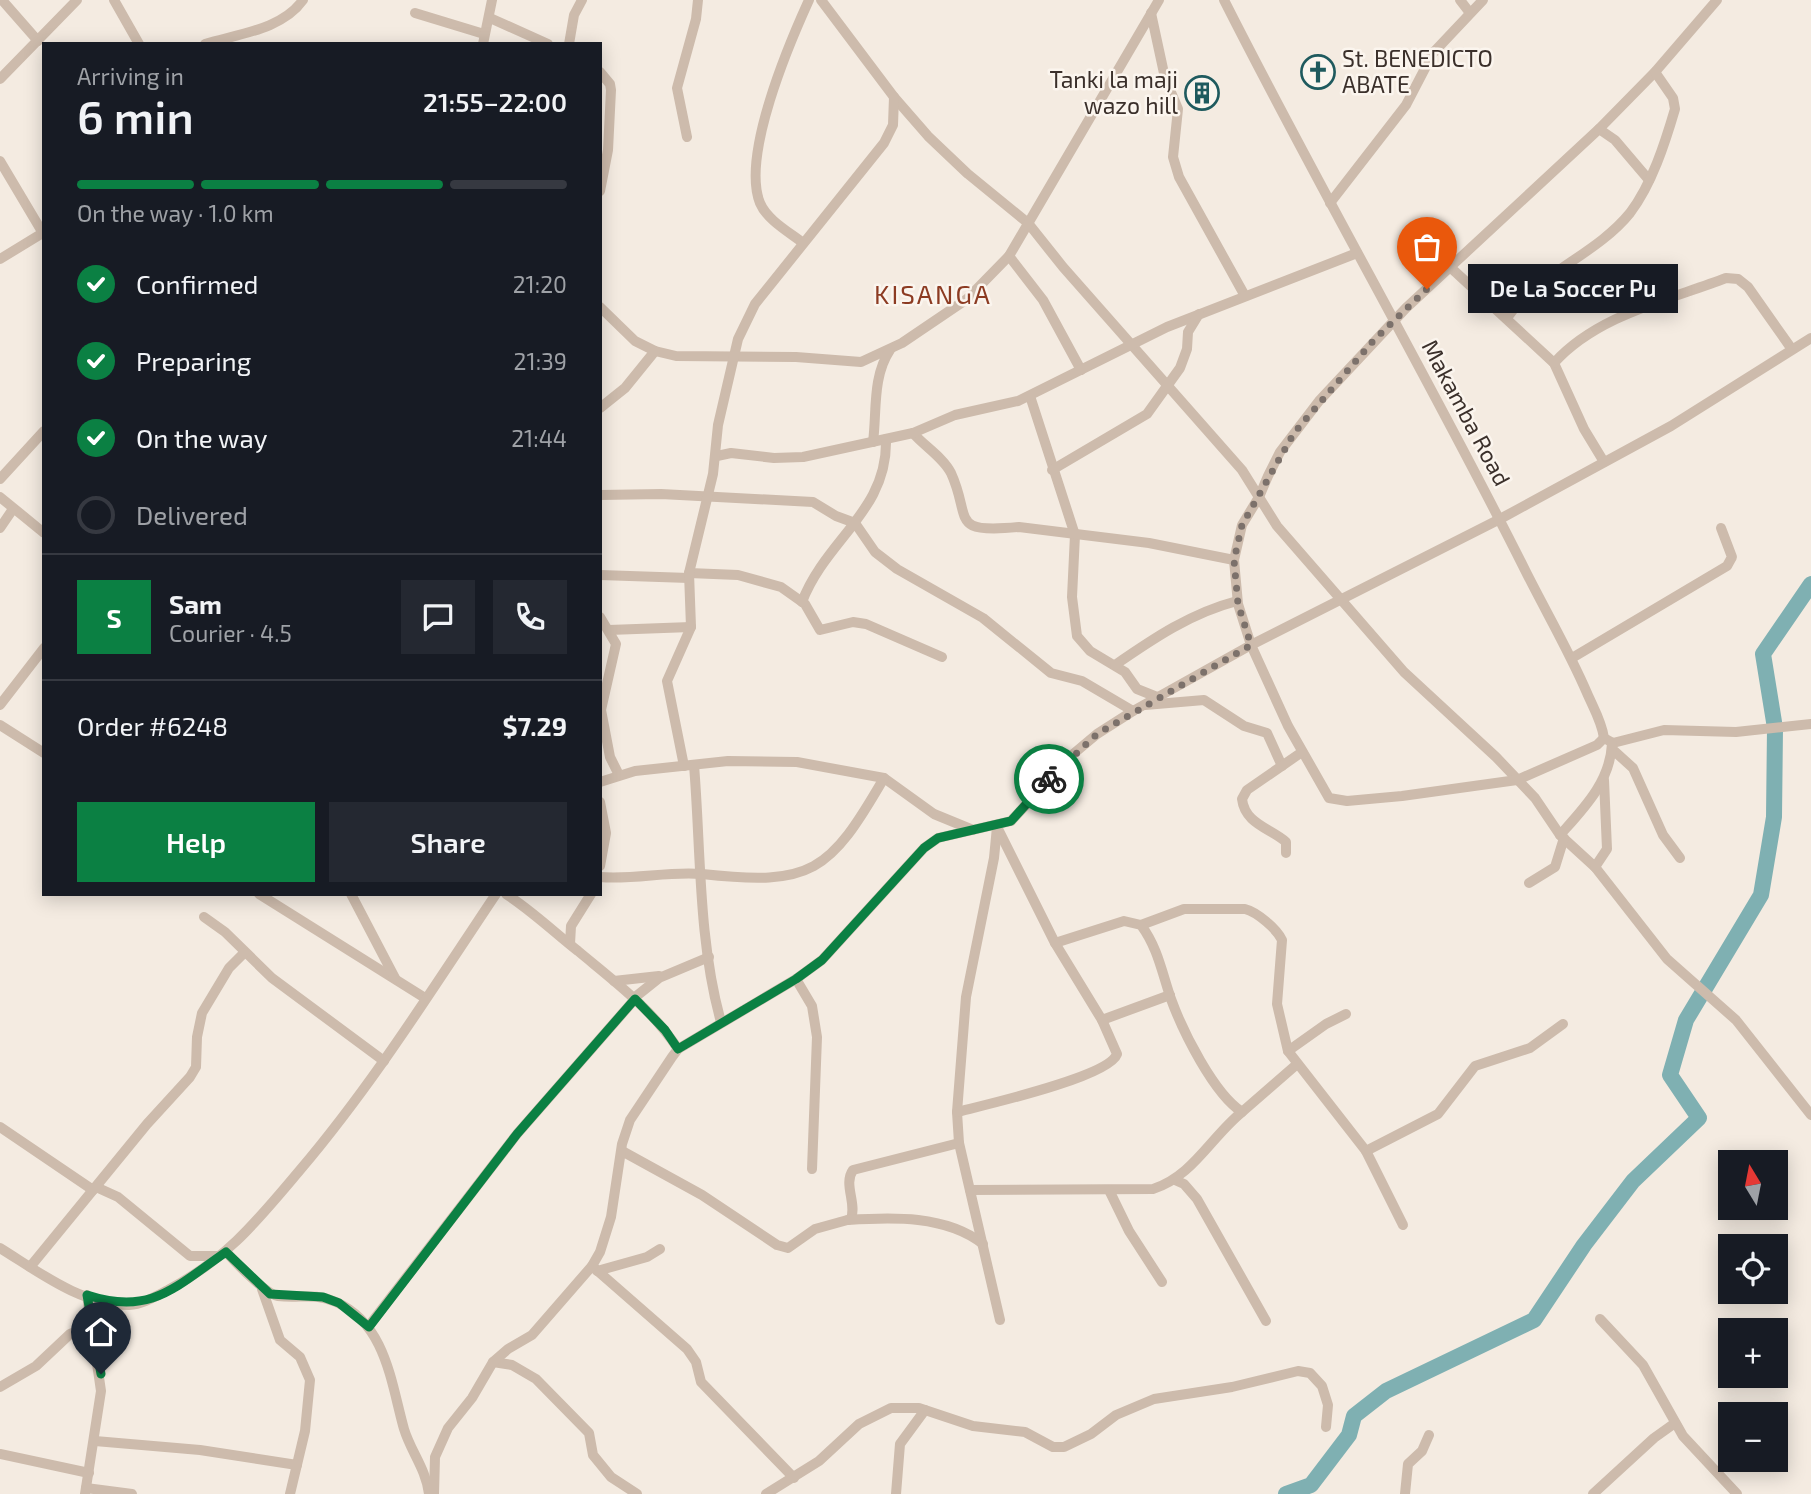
<!DOCTYPE html>
<meta charset="utf-8">
<style>
body{margin:0;font-family:"Exo 2",sans-serif;background:#242831;color:#f1f3f6;height:100vh;display:flex;flex-direction:column;font-size:26px;white-space:nowrap}
*{box-sizing:border-box;margin:0}
p{font-size:23px;color:#9ea1a6}
.icon{flex:none;width:38px;height:38px;fill:none;stroke:currentColor;stroke-width:2;stroke-linecap:round;stroke-linejoin:round}
.map{position:relative;flex:1;overflow:hidden}
.sheet{position:absolute;left:42px;top:42px;width:560px;height:854px;display:flex;flex-direction:column;background:#171b24;border-radius:0px;box-shadow:0 4px 18px #0003}
.sheet>*{flex:none}
.needle{width:46px;rotate:350deg}
.tools{position:absolute;left:1718px;top:1150px;display:grid;gap:14px}
.tools a{display:grid;place-items:center;width:70px;height:70px;border-radius:0px;background:#171b24;box-shadow:0 4px 18px #0003;font-size:35px}
.pin{position:absolute;display:grid;place-items:center;width:60px;height:60px;color:#fff;margin:-72px -30px;border-radius:50% 50% 50% 0;rotate:-45deg;box-shadow:0 0 7px #0007}
.pin .icon{rotate:45deg}
.courier{position:absolute;display:grid;place-items:center;width:70px;height:70px;margin:-35px;border:5px solid #0b8043;border-radius:50%;background:#fff;color:#222;box-shadow:0 2px 9px #0007}
.bubble{position:absolute;height:49px;border-radius:0px;background:#171b24;box-shadow:0 4px 18px #0003;font-size:23px;font-weight:600;line-height:49px;text-align:center}
.summary em{font-style:normal;font-weight:600}
.summary div{display:flex;flex-direction:column-reverse}
.summary{display:flex;align-items:center;justify-content:space-between;height:119px;padding:0 35px}
h1{font-size:46px;font-weight:600;line-height:52px}
.bar{display:grid;grid-template-columns:repeat(4,1fr);gap:10px 7px;align-content:center;height:84px;padding:0 35px}
.bar i{height:9px;border-radius:5px;background:#363941}
.bar .on{background:#0b8043}
.bar p{grid-column:span 4}
.line{display:flex;align-items:center;gap:18px;padding:0 35px;border-top:2px solid #363941}
.line div{flex:1}
.round{display:grid;place-items:center;flex:none;width:74px;height:74px;border-radius:0px;background:#242831}
ol{padding:0 35px;list-style:none}
li{display:flex;align-items:center;gap:21px;height:77px}
li p{margin-inline-start:auto}
li .icon{padding:7px;border-radius:50%;background:#0b8043;color:#fff;stroke-width:4}
li:last-child{color:#9ea1a6}
li i{width:38px;height:38px;border:4px solid #363941;border-radius:50%}
.cta{display:flex;gap:14px;margin-top:auto;padding:14px 35px}
.cta a{flex:1;height:80px;border-radius:0px;background:#0b8043;color:#fff;font-size:28px;font-weight:600;line-height:80px;text-align:center}
.cta a+a{background:#242831;color:#f1f3f6}
.map>svg:first-child{display:block}
.lines{fill:none;stroke-linecap:round;stroke-linejoin:round}
.river{stroke:#7fb0b2;stroke-width:16}
.minor{stroke:#cdbbac;stroke-width:10}
.done{stroke:#7c716b;stroke-width:7;stroke-dasharray:0 12.6}
.route{stroke:#0b8043;stroke-width:9}
.labels{text-anchor:middle;stroke-width:5;stroke-linejoin:round;paint-order:stroke}
.poi-label{font-size:23px;fill:#3b302b;stroke:#fbf5ee;text-anchor:start}
.street-label{font-size:23px;fill:#3b302b;stroke:#fbf5ee}
.quarter-label{font-size:26px;letter-spacing:2px;fill:#8c3b22;stroke:#fbf5ee}
</style>
<div class="map">
<svg width="1811" height="1494" viewBox="0 0 1811 1494">
<rect width="100%" height="100%" fill="#f4ebe1"/>
<g class="lines">
<polyline class="river" points="1286,1494 1311,1485 1349,1435 1354,1416 1386,1391 1534,1320 1584,1245 1633,1181 1699,1118 1670,1075 1686,1020 1761,895 1774,817 1775,728 1763,654 1811,584"/>
<g class="minor">
<polyline points="2,0 38,41"/>
<polyline points="114,0 139,44"/>
<polyline points="821,0 894,97 928,136 968,174 1028,223 1063,267 1242,470 1277,526 1404,672 1496,757 1535,798 1560,835 1595,867 1667,959 1736,1020 1811,1115"/>
<path d="M1224,0C1321,192 1429,378 1525,570C1546,612 1569,651 1587,693C1593,707 1602,722 1604,738"/>
<polyline points="1460,0 1470,13"/>
<polyline points="1717,0 1655,72 1599,129 1406,308 1319,401 1280,452 1268,476 1259,497 1242,525 1234,560 1238,604 1251,645 1288,726 1329,798 1347,801 1402,796 1517,780 1597,745 1604,738 1613,743 1664,730 1736,732 1811,724"/>
<polyline points="415,13 484,34"/>
<polyline points="1151,13 1165,78 1178,109 1173,157 1179,177 1245,296"/>
<polyline points="490,18 548,44"/>
<path d="M205,44C237,34 282,30 303,0"/>
<polyline points="483,44 492,0"/>
<polyline points="569,44 574,15 582,0"/>
<polyline points="600,72 610,84 611,90 608,150 600,191"/>
<polyline points="0,79 77,0"/>
<polyline points="1599,129 1615,140 1649,180"/>
<polyline points="687,137 677,88 696,19 698,0"/>
<polyline points="0,161 44,235"/>
<polyline points="1330,203 1406,105 1433,53 1483,0"/>
<path d="M803,243C789,232 767,220 760,203C741,156 789,44 809,0"/>
<polyline points="1009,256 1043,300 1081,370"/>
<polyline points="0,259 41,234"/>
<polyline points="1450,267 1554,363 1584,429 1604,462"/>
<polyline points="600,307 635,341 655,351 676,356 796,357 861,362 902,343 967,299 1009,256 1159,0"/>
<path d="M1507,318C1538,273 1596,255 1630,213C1652,184 1665,143 1675,109L1673,98L1655,72"/>
<path d="M1554,363C1597,315 1669,300 1726,278L1738,279L1748,287L1791,348"/>
<polyline points="1030,396 1075,535 1072,597 1077,636 1090,651 1125,672 1137,689 1157,697"/>
<polyline points="600,408 625,388 655,351"/>
<path d="M913,433C924,446 943,457 951,473C972,519 948,534 1019,527L1149,543L1234,560"/>
<path d="M873,442C877,412 872,377 890,350"/>
<polyline points="717,456 731,453 774,458 803,457 913,433 955,415 1018,401 1167,327 1357,253"/>
<polyline points="1052,470 1147,414 1180,368 1187,349 1188,332 1199,314"/>
<polyline points="0,479 44,431"/>
<polyline points="600,495 661,494 813,502 836,516 855,523 875,552 897,569 983,618 1051,673 1082,681 1133,711"/>
<polyline points="0,497 44,533"/>
<polyline points="0,528 13,509"/>
<polyline points="689,573 738,575 781,587 805,604 820,630 853,622 866,624 942,657"/>
<polyline points="600,575 689,578"/>
<path d="M802,602C826,539 888,511 886,439"/>
<polyline points="600,617 616,644 601,710 610,757 619,775"/>
<polyline points="609,630 691,627"/>
<polyline points="1572,658 1727,566 1732,557 1721,528"/>
<path d="M1115,665C1154,638 1191,613 1237,601"/>
<polyline points="0,705 44,648"/>
<polyline points="1145,705 1204,700 1244,726 1267,733 1282,766"/>
<polyline points="0,725 44,753"/>
<polyline points="1612,749 1633,768 1663,835 1680,858"/>
<path d="M694,765C701,850 698,940 721,1022"/>
<polyline points="684,766 667,681 691,627 689,573 713,474 718,425 738,339 755,304 884,143 893,125 894,97"/>
<polyline points="600,782 635,771 728,761 797,762 884,778 934,814 973,830"/>
<polyline points="600,802 606,833 600,866"/>
<polyline points="997,827 994,858 966,997 957,1112 959,1143 1000,1320"/>
<path d="M1560,835C1584,808 1610,782 1612,744"/>
<path d="M1286,853V842C1270,828 1245,824 1242,799L1247,790L1302,752"/>
<polyline points="1595,867 1607,849 1604,780"/>
<path d="M600,877C634,880 668,871 702,874C812,886 829,873 884,778"/>
<polyline points="1529,883 1555,867 1564,838"/>
<polyline points="259,894 425,998"/>
<polyline points="351,894 395,978"/>
<path d="M506,894C532,911 554,932 578,951C614,981 652,1009 678,1049"/>
<polyline points="204,917 225,932 272,978 384,1061"/>
<path d="M1141,925L1184,909H1245C1257,912 1277,929 1282,940L1277,1004L1288,1051L1366,1151L1438,1114L1475,1066L1530,1048L1563,1024"/>
<path d="M1055,943L1124,921L1141,925C1158,948 1162,973 1171,999C1183,1032 1214,1094 1242,1112L1296,1065"/>
<polyline points="570,944 571,926 591,894"/>
<polyline points="796,979 812,1006 817,1037 812,1169"/>
<polyline points="614,981 659,976"/>
<polyline points="634,998 659,978 709,957"/>
<polyline points="1102,1020 1170,995"/>
<polyline points="1288,1051 1326,1024 1346,1014"/>
<path d="M957,1112C984,1105 1109,1077 1117,1054L1102,1020L1055,943L997,827"/>
<polyline points="0,1127 93,1190"/>
<path d="M622,1151L702,1195L777,1245L788,1248L815,1229L851,1219C857,1203 843,1184 853,1170L959,1143"/>
<polyline points="1366,1151 1403,1225"/>
<polyline points="1175,1180 1184,1184 1197,1199 1266,1321"/>
<polyline points="96,1187 118,1197 190,1256 219,1256"/>
<path d="M970,1190L1153,1189C1192,1177 1211,1137 1242,1112"/>
<polyline points="1109,1190 1129,1231 1162,1282"/>
<path d="M848,1220C892,1217 946,1215 983,1244"/>
<path d="M0,1248C39,1272 81,1305 129,1305C143,1304 156,1296 168,1290C228,1258 257,1221 300,1170C373,1084 433,988 496,894"/>
<path d="M226,1252C236,1263 266,1294 278,1296C300,1299 313,1292 336,1302C386,1324 391,1383 404,1429C411,1452 426,1469 429,1494"/>
<polyline points="592,1266 687,1349 696,1362 701,1382 794,1478"/>
<polyline points="30,1267 147,1124 190,1077 196,1067 197,1037 202,1013 229,968 244,953"/>
<polyline points="597,1271 647,1257 660,1249"/>
<polyline points="262,1289 280,1340 300,1357 310,1380 305,1431 290,1494"/>
<polyline points="1600,1319 1643,1365 1683,1436 1737,1494"/>
<polyline points="368,1327 517,1134 635,999"/>
<polyline points="493,1362 512,1365 536,1379 589,1433 593,1455 611,1477 637,1494"/>
<polyline points="0,1387 36,1366 70,1334 93,1325"/>
<polyline points="95,1441 200,1450 297,1465"/>
<polyline points="0,1454 89,1473"/>
<polyline points="86,1488 132,1494"/>
<polyline points="85,1494 101,1391 87,1295"/>
<polyline points="434,1494 435,1457 448,1428 472,1398 493,1362 508,1349 532,1335 592,1266 600,1252 611,1217 622,1144 630,1120 672,1057 678,1049 796,979 822,960 924,848 938,838 1011,821 1072,755 1097,734 1133,711 1251,645 1500,519 1671,426 1811,338"/>
<polyline points="766,1494 819,1461 859,1424 891,1408 919,1408 973,1426 1025,1432 1053,1447 1064,1447 1091,1434 1116,1415 1154,1399 1232,1387 1298,1371 1310,1373 1322,1386 1328,1405 1326,1427"/>
<polyline points="896,1494 900,1444 925,1410"/>
<polyline points="1405,1494 1408,1464 1422,1451 1429,1435"/>
<polyline points="1593,1494 1654,1438 1675,1423"/>
</g>
</g>
<g class="lines">
<polyline class="done" points="1049,779 1097,734 1251,645 1238,604 1234,560 1242,525 1294,433 1373,341 1427,289"/>
<path class="route" d="M101,1374L87,1295C151,1316 175,1287 226,1252L270,1294L323,1297L339,1303L369,1327L517,1134L635,999L665,1030L678,1049L796,979L822,960L924,848L938,838L1011,821L1049,779"/>
</g>
<defs>
<g id="church-ring" transform="scale(1.75)"><circle r="9.5" fill="#fbf5ee" stroke="#1f5a5e" stroke-width="1.5"/><path d="M-1.2-6h2.4v3.5h3.3v2.4h-3.3V6h-2.4V-.1h-3.3v-2.4h3.3Z" fill="#1f5a5e"/></g>
<g id="building-ring" transform="scale(1.75)"><circle r="9.5" fill="#fbf5ee" stroke="#1f5a5e" stroke-width="1.5"/><path d="M-4-6H4V6H1V3H-1V6H-4ZM-2.5-4.3h1.7v1.8h-1.7ZM.8-4.3h1.7v1.8H.8ZM-2.5-1h1.7V.8h-1.7ZM.8-1h1.7V.8H.8Z" fill="#1f5a5e"/></g>
</defs>
<g fill-rule="evenodd">
<use href="#church-ring" x="1318" y="72"/>
<use href="#building-ring" x="1202" y="93"/>
</g>
<g class="labels">
<g class="poi-label">
<text x="1342" y="67">St. BENEDICTO<tspan x="1342" dy="26">ABATE</tspan></text>
<text x="1178" y="88" text-anchor="end">Tanki la maji<tspan x="1178" dy="26">wazo hill</tspan></text>
</g>
<g class="street-label">
<text transform="translate(1466 413) rotate(62)" y="8">Makamba Road</text>
</g>
<g class="quarter-label">
<text x="933" y="304">KISANGA</text>
</g>
</g>
</svg>
<div class="tools">
<a><svg class="needle" viewBox="-14 -14 28 28"><path d="M0-13l5 13h-10z" fill="#e53935"/><path d="M0 13l5-13h-10z" fill="#9ea1a6"/></svg></a>
<a><svg class="icon" aria-label="locate" viewBox="0 0 24 24"><circle cx="12" cy="12" r="6"/><path d="M12 2v4M12 18v4M2 12h4M18 12h4"/></svg></a>
<a>+</a>
<a>−</a>
</div>
<div class="pin" style="left:1427px;top:289px;background:#ea580c"><svg class="icon" aria-label="bag" viewBox="0 0 24 24"><path d="M5 8h14l-1 12H6zM9 8a3 3 0 0 1 6 0"/></svg></div>
<div class="pin" style="left:101px;top:1374px;background:#1f2937"><svg class="icon" aria-label="home" viewBox="0 0 24 24"><path d="M3 11l9-7 9 7M6 9v11h12V9"/></svg></div>
<div class="courier" style="left:1049px;top:779px"><svg class="icon" aria-label="bike" viewBox="0 0 24 24"><circle cx="6" cy="16" r="4"/><circle cx="18" cy="16" r="4"/><path d="M6 16l4-8h5l3 8M10 8l3 8H6M13 5h3"/></svg></div>
<div class="bubble" style="left:1468px;top:264px;width:210px">De La Soccer Pu</div>
<section class="sheet">
<div class="summary"><div><h1>6 min</h1><p>Arriving in</p></div><em>21:55–22:00</em></div>
<div class="bar"><i class="on"></i><i class="on"></i><i class="on"></i><i></i><p>On the way · 1.0 km</p></div>
<ol>
<li><svg class="icon" aria-label="check" viewBox="0 0 24 24"><path d="M5 12l5 5 9-10"/></svg>Confirmed<p>21:20</p></li>
<li><svg class="icon" aria-label="check" viewBox="0 0 24 24"><path d="M5 12l5 5 9-10"/></svg>Preparing<p>21:39</p></li>
<li><svg class="icon" aria-label="check" viewBox="0 0 24 24"><path d="M5 12l5 5 9-10"/></svg>On the way<p>21:44</p></li>
<li><i></i>Delivered</li>
</ol>
<div class="line" style="height:126px"><b class="round" style="background:#0b8043;color:#fff">S</b><div><b>Sam</b><p>Courier · 4.5</p></div><a class="round"><svg class="icon" aria-label="chat" viewBox="0 0 24 24"><path d="M4 5h16v11H9l-5 4z"/></svg></a><a class="round"><svg class="icon" aria-label="phone" viewBox="0 0 24 24"><path d="M5 4h4l2 5-3 2q2 4 5 5l2-3 5 2v4C11 20 4 13 5 4z"/></svg></a></div>
<div class="line" style="height:91px"><div>Order #6248</div><b>$7.29</b></div>
<div class="cta"><a>Help</a><a>Share</a></div>
</section>
</div>
